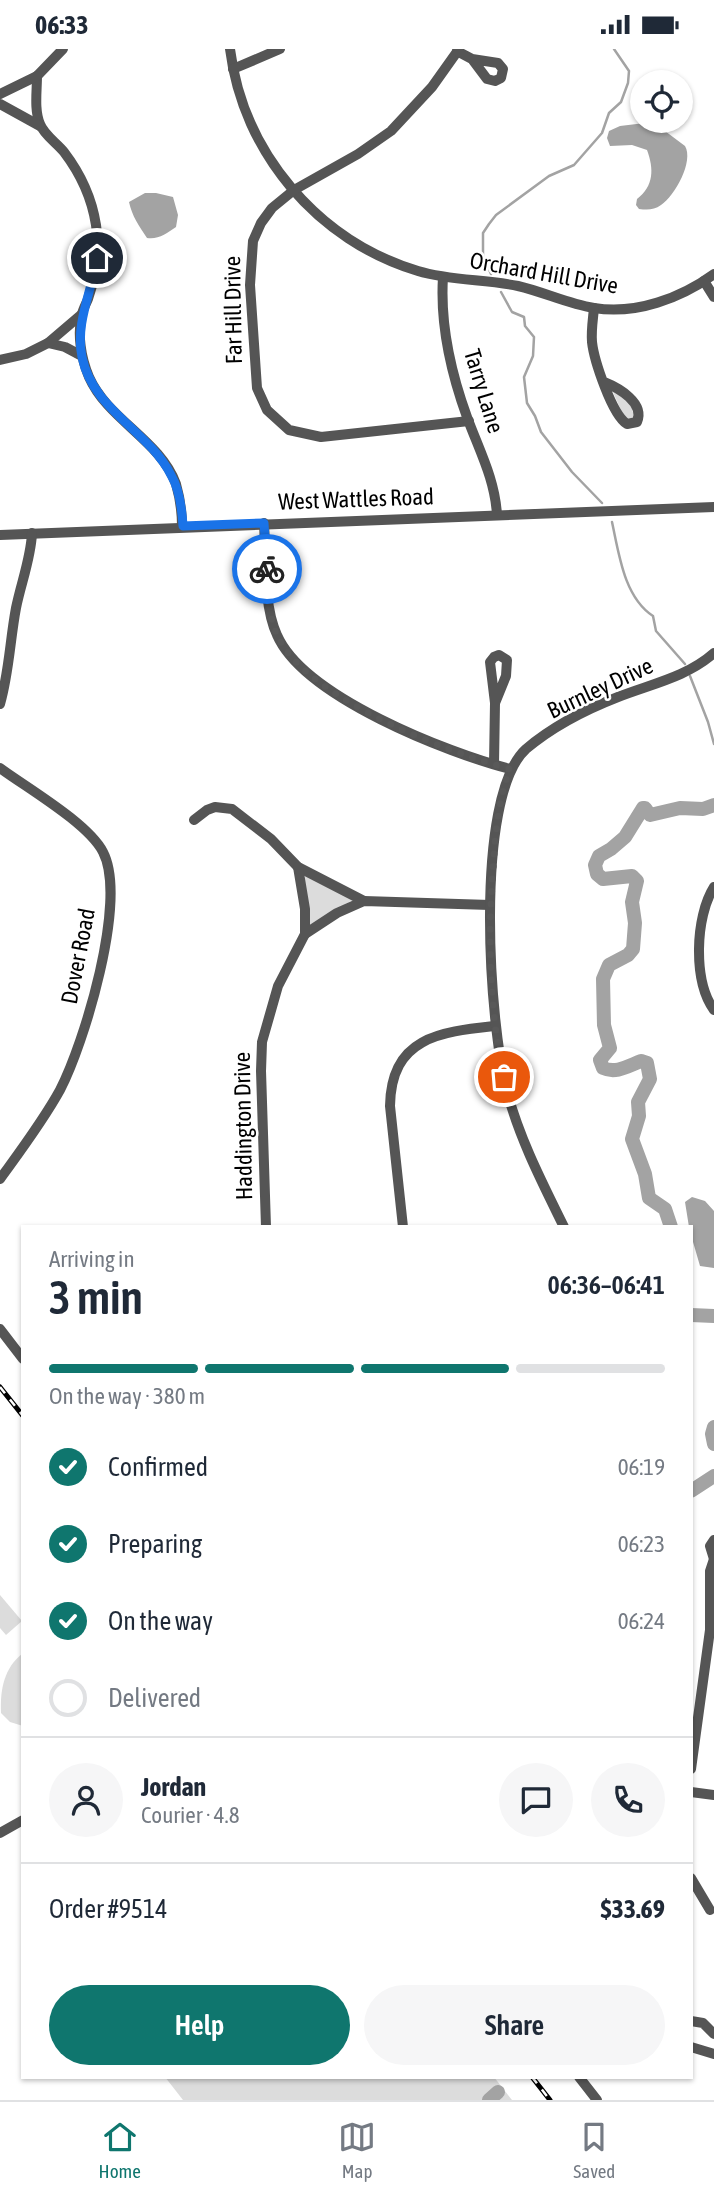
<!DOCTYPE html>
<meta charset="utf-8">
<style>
body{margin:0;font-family:"Asap Condensed",sans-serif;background:#f6f6f7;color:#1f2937;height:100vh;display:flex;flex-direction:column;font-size:26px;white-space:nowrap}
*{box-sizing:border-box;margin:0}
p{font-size:23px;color:#747a83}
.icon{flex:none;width:38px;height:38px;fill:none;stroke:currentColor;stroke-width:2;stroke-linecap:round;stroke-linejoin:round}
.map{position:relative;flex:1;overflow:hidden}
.details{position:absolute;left:21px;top:1176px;width:672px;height:854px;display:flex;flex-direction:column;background:#fff;border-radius:0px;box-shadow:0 2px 5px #0004}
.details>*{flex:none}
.tools{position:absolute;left:630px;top:21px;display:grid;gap:14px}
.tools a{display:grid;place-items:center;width:63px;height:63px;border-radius:50%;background:#fff;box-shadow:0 2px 5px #0004;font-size:35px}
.pin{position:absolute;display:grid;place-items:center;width:60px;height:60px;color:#fff;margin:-30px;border:4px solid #fff;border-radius:50%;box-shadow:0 2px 7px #0007}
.courier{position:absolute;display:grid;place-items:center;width:70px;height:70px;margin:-35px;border:5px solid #1a73e8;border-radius:50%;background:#fff;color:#222;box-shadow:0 2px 9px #0007}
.summary em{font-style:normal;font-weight:600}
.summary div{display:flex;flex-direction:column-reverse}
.summary{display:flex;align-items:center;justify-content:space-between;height:119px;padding:0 28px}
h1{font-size:46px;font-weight:600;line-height:52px}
.bar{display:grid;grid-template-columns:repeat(4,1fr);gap:10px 7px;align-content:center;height:84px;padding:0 28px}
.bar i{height:9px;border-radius:5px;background:#e0e1e3}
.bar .selected{background:#0f766e}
.bar p{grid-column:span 4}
.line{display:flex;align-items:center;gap:18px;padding:0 28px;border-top:2px solid #e0e1e3}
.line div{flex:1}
.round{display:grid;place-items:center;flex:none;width:74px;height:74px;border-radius:37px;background:#f6f6f7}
ol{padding:0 28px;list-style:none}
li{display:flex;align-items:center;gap:21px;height:77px}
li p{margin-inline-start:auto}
li .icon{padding:7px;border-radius:50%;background:#0f766e;color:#fff;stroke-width:4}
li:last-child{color:#747a83}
li i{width:38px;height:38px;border:4px solid #e0e1e3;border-radius:50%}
.button{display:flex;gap:14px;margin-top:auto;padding:14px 28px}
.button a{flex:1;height:80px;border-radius:42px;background:#0f766e;color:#fff;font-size:28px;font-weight:600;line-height:80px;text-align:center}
.button a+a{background:#f6f6f7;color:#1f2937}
.status{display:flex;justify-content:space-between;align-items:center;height:49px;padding:0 35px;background:#fff;direction:ltr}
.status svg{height:19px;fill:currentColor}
.tab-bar{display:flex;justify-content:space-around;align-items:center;height:98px;border-top:2px solid #e0e1e3;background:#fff;font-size:19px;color:#747a83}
.tab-bar a{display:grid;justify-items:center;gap:4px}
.tab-bar .selected{color:#0f766e}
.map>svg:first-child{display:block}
.green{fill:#dcdcdc}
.water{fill:#a3a3a3}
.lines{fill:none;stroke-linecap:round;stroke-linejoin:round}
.stream{stroke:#a3a3a3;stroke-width:2.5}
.river{stroke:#a3a3a3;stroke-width:14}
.minor{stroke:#555;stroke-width:10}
.rail-casing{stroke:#000;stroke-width:5}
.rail{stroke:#fff;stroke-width:2.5;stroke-dasharray:8;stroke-linecap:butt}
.done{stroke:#595959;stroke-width:7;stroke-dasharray:0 12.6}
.route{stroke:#1a73e8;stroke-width:9}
.labels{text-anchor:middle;stroke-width:5;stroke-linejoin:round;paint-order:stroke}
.street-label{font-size:23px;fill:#000;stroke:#fff}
</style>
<div class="status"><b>06:33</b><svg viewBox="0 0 49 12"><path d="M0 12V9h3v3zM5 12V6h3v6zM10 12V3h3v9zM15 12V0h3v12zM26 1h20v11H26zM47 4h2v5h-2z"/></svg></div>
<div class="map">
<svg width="714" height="2051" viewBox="0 0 714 2051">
<rect width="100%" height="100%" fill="#fff"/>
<g class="green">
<path d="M612,341C623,349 635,354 633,369L625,370Z"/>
<polygon points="306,826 353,851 309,877 304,828"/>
<polygon points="0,1546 22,1572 6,1586 0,1579"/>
<path d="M23,1604V1677L10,1673L1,1664C0,1640 4,1619 23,1604Z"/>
<polygon points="165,2028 494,2028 512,2051 183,2051"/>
</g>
<g class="water">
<path d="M653,73L685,97C694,112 675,147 661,156C654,161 648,161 639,160L636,156L637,150C654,137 654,120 647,101L632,96L610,97L607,89L609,82L620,77Z"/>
<path d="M145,144H156L173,148L178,166L176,178C167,184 158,191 147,189C139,177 132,167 129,153Z"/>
<polygon points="692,1148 705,1152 714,1162 714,1219 700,1217 691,1186 691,1178 689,1178 685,1153"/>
</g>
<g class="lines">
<g class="stream">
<polyline points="491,225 483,207 483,184 489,175 496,166 549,127 574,116 602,84 609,64 621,53 628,34 629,22 614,0"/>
<polyline points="501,243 512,263 524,268 525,277 534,288 533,307 524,328 527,354 535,367 541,383 572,423 602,454"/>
<path d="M612,473C619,505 624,548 653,567L656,582L685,615"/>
<polyline points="690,627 708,673 714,695"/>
</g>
<g class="river">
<path d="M671,1178L665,1160L649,1149L645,1125L632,1090L639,1067L638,1053L650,1030L647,1014L641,1012C628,1017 616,1025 603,1019L600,1011L610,999L604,976L603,930L609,916L628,906L633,900L635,874L632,853L637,832L632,827L603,830L597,825L595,816L599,807L611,800L625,788L643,759H645L650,766L680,759L703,760L714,756"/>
<polyline points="691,1266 714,1267"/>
<polyline points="714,1378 712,1385 714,1395"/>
<polyline points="691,1442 714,1427"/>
<polyline points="489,2051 498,2043"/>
</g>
<g class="minor">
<path d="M63,0L37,27C37,42 34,61 40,75C44,86 57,94 64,103C80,124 92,150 96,176C100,201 96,226 88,250C86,255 83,260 82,265C77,285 81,309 89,328C108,371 160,391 176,435C180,449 182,463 182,477"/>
<path d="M230,0C243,104 318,192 418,222C451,232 485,230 518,237C544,243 568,255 594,259C636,266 681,249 714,225"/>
<polyline points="459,0 432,38 391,82 358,105 294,141 272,159 261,174 253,192 250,236 257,339 267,361 289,381 321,388 469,372"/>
<polyline points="457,2 472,10 487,30 495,32 501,29 503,20 498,14 472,10"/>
<polyline points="233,20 280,0"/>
<polyline points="0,45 37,27"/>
<polyline points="0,55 40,77"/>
<path d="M443,228C440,275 451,324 467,368C479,401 495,430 497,466"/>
<polyline points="704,232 714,248"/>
<path d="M594,259C593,270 591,282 592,293C594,311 612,366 627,375L637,373C645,354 619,339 604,333"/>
<polyline points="48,294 65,298 82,307"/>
<polyline points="0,311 26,305 48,294 82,265"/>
<path d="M264,474C266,508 263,556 277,586C304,648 448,704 510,720"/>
<polyline points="0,486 714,458"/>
<path d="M0,655C9,624 10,591 16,559C21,534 31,509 32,484"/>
<polyline points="494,715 495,654 490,613 494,608 499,606 507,611 506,627 495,654"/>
<path d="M0,719C27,739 88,774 103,803C128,851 84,995 60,1041C43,1072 21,1101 0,1130"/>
<polyline points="194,771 207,761 215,758 232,760 271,790 298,818 364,852"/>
<path d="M714,838C695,868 693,932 714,961"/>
<polyline points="305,885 337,864 364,852 490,856"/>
<polyline points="266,1178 261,1022 262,993 278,937 305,885 305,860 298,818"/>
<path d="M403,1178L390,1057C391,988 440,983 495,977"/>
<path d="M564,1178C543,1135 521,1093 508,1046C489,980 473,748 526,700C552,678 587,660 618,648C651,635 687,628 714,604"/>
<polyline points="0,1280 23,1310"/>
<polyline points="714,1510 710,1497 714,1491"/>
<polyline points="691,1720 710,1581 710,1522 714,1510"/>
<polyline points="691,1743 714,1746"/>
<polyline points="0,1784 23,1771"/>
<polyline points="691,1829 710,1861"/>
<polyline points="691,1972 703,1974 714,1985"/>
<polyline points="691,1998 714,2005"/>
<polyline points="579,2028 597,2051"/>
</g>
<g class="rail-casing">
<g id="rail">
<polyline points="0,1338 23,1367"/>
<polyline points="532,2028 550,2051"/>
</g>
</g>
<use href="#rail" class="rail"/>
</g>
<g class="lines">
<path class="done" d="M267,520C268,542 268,568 278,588C307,649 448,704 510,720C498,751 495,787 493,820C488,889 489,961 504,1028"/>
<path class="route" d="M97,209C92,242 75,274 82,308C93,361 148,381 171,426C180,441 182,460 183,477L264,474L267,520"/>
</g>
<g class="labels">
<g class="street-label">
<text transform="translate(544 224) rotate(10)" y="8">Orchard Hill Drive</text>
<text transform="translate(233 261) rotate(-91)" y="8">Far Hill Drive</text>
<text transform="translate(484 342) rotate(73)" y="8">Tarry Lane</text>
<text transform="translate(356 450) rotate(-2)" y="8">West Wattles Road</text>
<text transform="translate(600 639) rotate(-25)" y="8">Burnley Drive</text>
<text transform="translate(78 907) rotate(-79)" y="8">Dover Road</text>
<text transform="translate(243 1077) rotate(-91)" y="8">Haddington Drive</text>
</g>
</g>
</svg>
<div class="tools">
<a><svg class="icon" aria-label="locate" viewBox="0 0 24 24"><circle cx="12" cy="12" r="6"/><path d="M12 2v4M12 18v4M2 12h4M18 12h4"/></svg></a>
</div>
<div class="pin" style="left:504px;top:1028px;background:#ea580c"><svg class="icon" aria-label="bag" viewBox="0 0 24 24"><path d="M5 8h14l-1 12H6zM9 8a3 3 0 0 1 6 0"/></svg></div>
<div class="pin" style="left:97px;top:209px;background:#1f2937"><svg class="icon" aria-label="home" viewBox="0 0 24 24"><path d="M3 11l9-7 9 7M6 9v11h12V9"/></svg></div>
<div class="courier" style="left:267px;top:520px"><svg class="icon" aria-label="bike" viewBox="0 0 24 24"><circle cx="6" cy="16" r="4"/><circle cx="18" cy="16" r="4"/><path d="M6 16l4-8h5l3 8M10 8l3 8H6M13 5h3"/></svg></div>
<section class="details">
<div class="summary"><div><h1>3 min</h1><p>Arriving in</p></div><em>06:36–06:41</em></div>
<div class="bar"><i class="selected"></i><i class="selected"></i><i class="selected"></i><i></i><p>On the way · 380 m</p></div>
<ol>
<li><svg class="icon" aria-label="check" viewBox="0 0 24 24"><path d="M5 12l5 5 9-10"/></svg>Confirmed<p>06:19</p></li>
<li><svg class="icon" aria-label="check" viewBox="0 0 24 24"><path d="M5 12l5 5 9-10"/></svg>Preparing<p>06:23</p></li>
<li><svg class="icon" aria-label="check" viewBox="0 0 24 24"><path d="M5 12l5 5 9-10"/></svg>On the way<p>06:24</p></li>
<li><i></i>Delivered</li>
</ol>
<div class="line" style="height:126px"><a class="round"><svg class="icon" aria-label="person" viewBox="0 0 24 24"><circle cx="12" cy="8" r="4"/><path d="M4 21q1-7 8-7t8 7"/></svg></a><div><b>Jordan</b><p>Courier · 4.8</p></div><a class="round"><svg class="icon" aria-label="chat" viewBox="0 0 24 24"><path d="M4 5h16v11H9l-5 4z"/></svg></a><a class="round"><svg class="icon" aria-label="phone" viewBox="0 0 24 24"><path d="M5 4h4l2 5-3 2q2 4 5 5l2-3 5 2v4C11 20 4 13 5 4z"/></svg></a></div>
<div class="line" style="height:91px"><div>Order #9514</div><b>$33.69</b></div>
<div class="button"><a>Help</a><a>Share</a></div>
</section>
</div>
<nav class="tab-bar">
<a class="selected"><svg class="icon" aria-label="home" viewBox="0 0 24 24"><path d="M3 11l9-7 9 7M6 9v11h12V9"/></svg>Home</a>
<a><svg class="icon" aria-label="map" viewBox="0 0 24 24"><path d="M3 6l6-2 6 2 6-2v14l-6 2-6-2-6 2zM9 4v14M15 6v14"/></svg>Map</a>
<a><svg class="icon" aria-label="saved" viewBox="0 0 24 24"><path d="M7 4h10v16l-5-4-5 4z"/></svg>Saved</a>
</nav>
